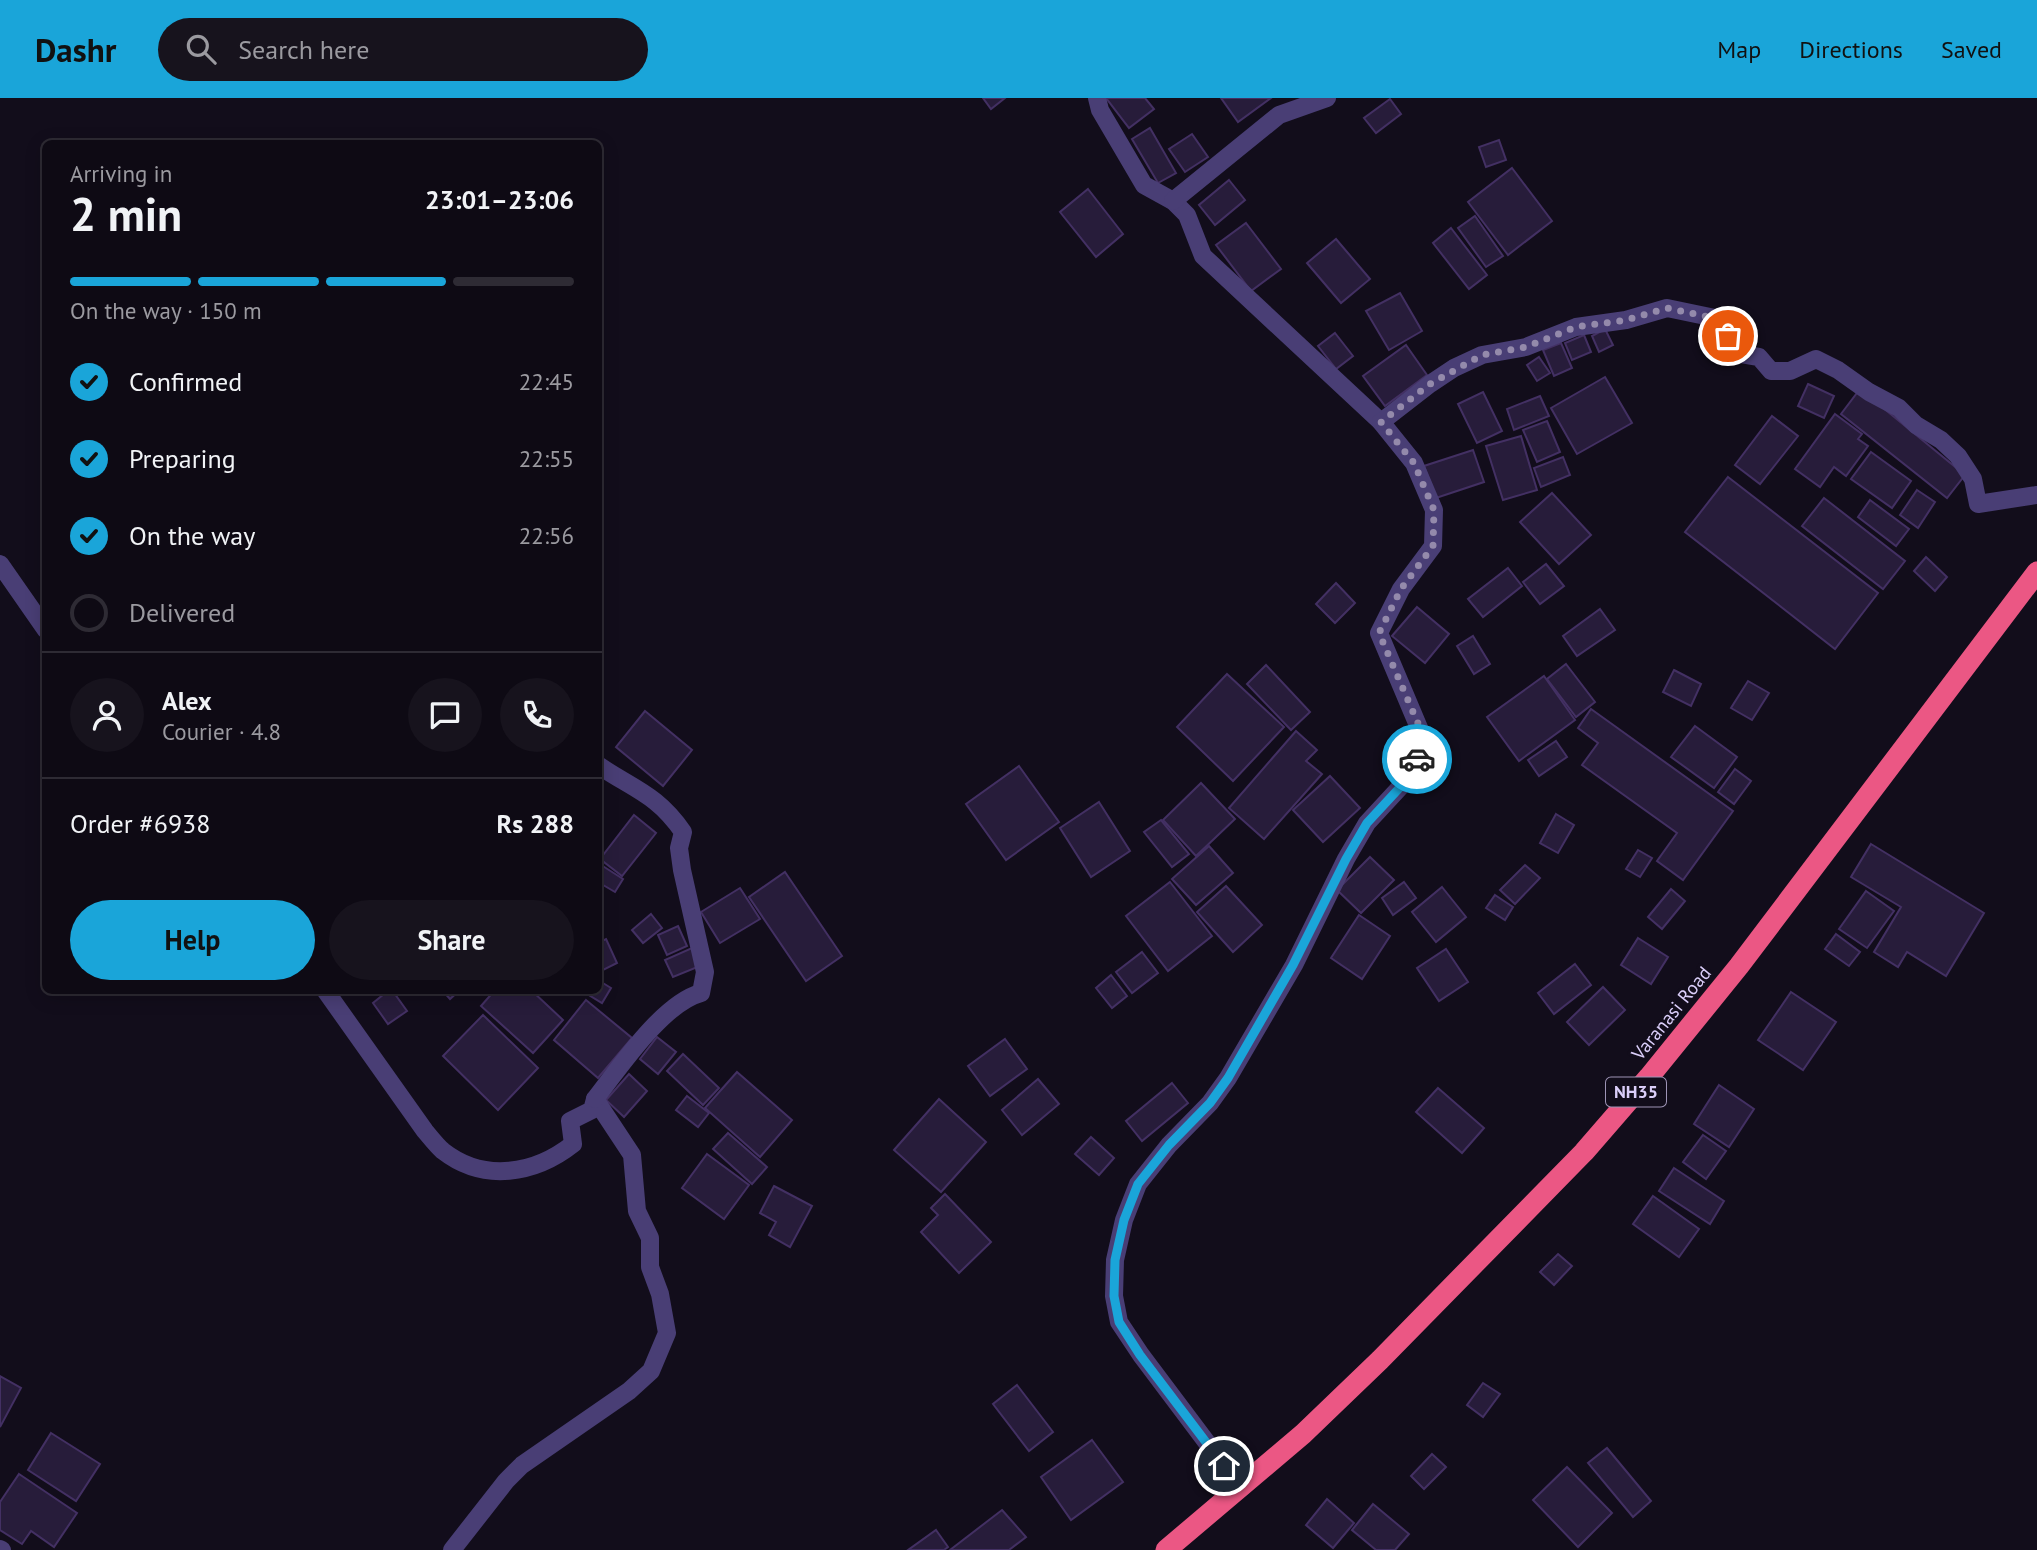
<!DOCTYPE html>
<meta charset="utf-8">
<style>
body{margin:0;font-family:"PT Sans",sans-serif;background:#17131d;color:#f1f3f6;height:100vh;display:flex;flex-direction:column;font-size:26px;white-space:nowrap}
*{box-sizing:border-box;margin:0}
p{font-size:23px;color:#9b9aa0}
.icon{flex:none;width:38px;height:38px;fill:none;stroke:currentColor;stroke-width:2;stroke-linecap:round;stroke-linejoin:round}
.map{position:relative;flex:1;overflow:hidden}
.sheet{position:absolute;left:42px;top:42px;width:560px;height:854px;display:flex;flex-direction:column;background:#0e0a14;border-radius:10px;box-shadow:0 4px 18px #0003,0 0 0 2px #2e2b34}
.sheet>*{flex:none}
.pin{position:absolute;display:grid;place-items:center;width:60px;height:60px;color:#fff;margin:-30px;border:4px solid #fff;border-radius:50%;box-shadow:0 2px 7px #0007}
.courier{position:absolute;display:grid;place-items:center;width:70px;height:70px;margin:-35px;border:5px solid #1aa5d9;border-radius:50%;background:#fff;color:#222;box-shadow:0 2px 9px #0007}
.summary em{font-style:normal;font-weight:600}
.summary div{display:flex;flex-direction:column-reverse}
.summary{display:flex;align-items:center;justify-content:space-between;height:119px;padding:0 28px}
h1{font-size:46px;font-weight:600;line-height:52px}
.bar{display:grid;grid-template-columns:repeat(4,1fr);gap:10px 7px;align-content:center;height:84px;padding:0 28px}
.bar i{height:9px;border-radius:5px;background:#2e2b34}
.bar .current{background:#1aa5d9}
.bar p{grid-column:span 4}
.line{display:flex;align-items:center;gap:18px;padding:0 28px;border-top:2px solid #2e2b34}
.line div{flex:1}
.round{display:grid;place-items:center;flex:none;width:74px;height:74px;border-radius:37px;background:#17131d}
ol{padding:0 28px;list-style:none}
li{display:flex;align-items:center;gap:21px;height:77px}
li p{margin-inline-start:auto}
li .icon{padding:7px;border-radius:50%;background:#1aa5d9;color:#111;stroke-width:4}
li:last-child{color:#9b9aa0}
li i{width:38px;height:38px;border:4px solid #2e2b34;border-radius:50%}
.primary-button{display:flex;gap:14px;margin-top:auto;padding:14px 28px}
.primary-button a{flex:1;height:80px;border-radius:42px;background:#1aa5d9;color:#111;font-size:28px;font-weight:600;line-height:80px;text-align:center}
.primary-button a+a{background:#17131d;color:#f1f3f6}
header{display:flex;align-items:center;gap:42px;box-sizing:border-box;height:98px;padding:0 35px;background:#1aa5d9;color:#111}
header strong{font-size:33px}
nav{display:flex;gap:38px;margin-inline-start:auto;font-size:24px}
.search{width:490px;height:63px;background:#17131d;display:flex;align-items:center;gap:18px;box-sizing:border-box;padding:0 24px;border-radius:38px;color:#9b9aa0;font-size:26px}
.map>svg:first-child{display:block}
.building{fill:#271c3a;stroke:#433063;stroke-width:2}
.lines{fill:none;stroke-linecap:round;stroke-linejoin:round}
.minor{stroke:#493e75;stroke-width:18}
.highway{stroke:#eb5784;stroke-width:21}
.done{stroke:#948aab;stroke-width:7;stroke-dasharray:0 12.6}
.route{stroke:#1aa5d9;stroke-width:9}
.labels{text-anchor:middle;stroke-width:6;stroke-linejoin:round;paint-order:stroke}
.shield{fill:#120d1b;stroke:#9e94b6;stroke-width:2}
.shield-label{font-size:18px;font-weight:bold;fill:#dacef9}
.street-label{font-size:19px;fill:#dacef9;stroke:#120d1b}
</style>
<header>
<strong>Dashr</strong>
<div class="search"><svg class="icon" aria-label="search" viewBox="0 0 24 24"><circle cx="10" cy="10" r="6"/><path d="M15 15l6 6"/></svg>Search here</div>
<nav><a>Map</a><a>Directions</a><a>Saved</a></nav>
</header>
<div class="map">
<svg width="2037" height="1452" viewBox="0 0 2037 1452">
<rect width="100%" height="100%" fill="#120d1b"/>
<g class="building">
<polygon points="983,0 1005,0 991,11"/>
<polygon points="1106,0 1145,0 1154,11 1129,30"/>
<polygon points="1221,0 1271,0 1238,24"/>
<polygon points="1390,1 1401,16 1376,35 1364,20"/>
<polygon points="1150,30 1176,75 1158,85 1132,41"/>
<polygon points="1192,36 1208,59 1185,74 1169,51"/>
<polygon points="1499,42 1506,62 1486,69 1479,49"/>
<polygon points="1512,70 1552,123 1508,157 1468,104"/>
<polygon points="1229,82 1245,102 1215,127 1199,107"/>
<polygon points="1088,91 1123,136 1096,159 1060,114"/>
<polygon points="1475,118 1503,158 1486,169 1458,130"/>
<polygon points="1246,125 1281,171 1251,193 1216,147"/>
<polygon points="1451,130 1487,177 1469,191 1433,145"/>
<polygon points="1336,141 1370,181 1341,205 1307,165"/>
<polygon points="1400,195 1422,233 1389,252 1366,213"/>
<polygon points="1605,231 1613,247 1599,254 1592,238"/>
<polygon points="1335,235 1353,258 1336,271 1318,248"/>
<polygon points="1584,237 1591,254 1572,262 1565,245"/>
<polygon points="1561,245 1572,270 1554,278 1543,252"/>
<polygon points="1406,247 1427,277 1385,308 1363,278"/>
<polygon points="1539,259 1550,275 1537,283 1527,267"/>
<polygon points="1605,279 1632,325 1577,356 1551,310"/>
<polygon points="1808,286 1834,298 1824,320 1798,308"/>
<polygon points="1860,291 1965,377 1947,400 1841,316"/>
<polygon points="1483,294 1502,333 1477,345 1458,306"/>
<polygon points="1540,298 1549,318 1514,332 1507,311"/>
<polygon points="1835,316 1862,336 1858,341 1868,348 1846,378 1834,369 1820,389 1795,371"/>
<polygon points="1772,318 1798,338 1760,386 1735,367"/>
<polygon points="1547,323 1560,354 1537,364 1523,332"/>
<polygon points="1521,338 1537,392 1503,402 1486,348"/>
<polygon points="1473,352 1484,384 1436,400 1424,368"/>
<polygon points="1871,354 1911,383 1892,410 1851,381"/>
<polygon points="1563,359 1570,377 1541,389 1534,370"/>
<polygon points="1728,379 1878,495 1835,551 1685,434"/>
<polygon points="1917,392 1935,404 1918,430 1900,417"/>
<polygon points="1552,395 1591,437 1559,466 1520,424"/>
<polygon points="1824,400 1905,463 1883,491 1802,428"/>
<polygon points="1870,402 1909,431 1896,448 1858,419"/>
<polygon points="1926,459 1947,479 1935,493 1914,473"/>
<polygon points="1546,466 1564,488 1540,506 1523,484"/>
<polygon points="1508,470 1522,488 1483,519 1468,501"/>
<polygon points="1336,485 1355,505 1335,525 1316,506"/>
<polygon points="1417,509 1449,536 1425,565 1392,538"/>
<polygon points="1600,511 1615,532 1577,558 1563,538"/>
<polygon points="1473,538 1490,566 1474,576 1457,548"/>
<polygon points="1566,566 1595,604 1576,619 1547,581"/>
<polygon points="1266,567 1310,614 1291,632 1247,586"/>
<polygon points="1674,572 1701,586 1691,608 1663,594"/>
<polygon points="1227,576 1284,629 1233,683 1177,629"/>
<polygon points="1544,578 1575,622 1519,663 1487,619"/>
<polygon points="1748,583 1769,595 1752,622 1731,610"/>
<polygon points="1591,611 1733,713 1683,782 1657,763 1677,735 1582,667 1598,645 1578,630"/>
<polygon points="645,613 692,652 663,688 616,649"/>
<polygon points="1695,628 1737,659 1714,690 1671,659"/>
<polygon points="1296,633 1317,652 1306,663 1322,676 1264,741 1229,710"/>
<polygon points="1556,643 1567,659 1539,678 1528,662"/>
<polygon points="1019,668 1059,724 1006,762 966,706"/>
<polygon points="1735,671 1751,683 1734,706 1718,694"/>
<polygon points="1330,678 1360,710 1323,744 1293,712"/>
<polygon points="1201,685 1235,721 1196,758 1163,722"/>
<polygon points="1099,704 1130,753 1091,779 1060,730"/>
<polygon points="1556,716 1574,727 1558,755 1540,745"/>
<polygon points="634,717 656,735 622,778 600,761"/>
<polygon points="1161,722 1189,756 1172,769 1144,734"/>
<polygon points="1871,746 1984,815 1946,878 1907,854 1898,869 1874,854 1901,809 1851,779"/>
<polygon points="1209,748 1233,775 1196,807 1172,781"/>
<polygon points="1638,752 1652,760 1640,779 1626,771"/>
<polygon points="1370,759 1394,782 1361,815 1337,792"/>
<polygon points="598,765 623,781 615,794 598,784"/>
<polygon points="1525,767 1540,780 1515,806 1500,792"/>
<polygon points="785,774 842,858 806,883 749,799"/>
<polygon points="1170,784 1212,838 1168,873 1126,818"/>
<polygon points="1404,784 1416,800 1393,817 1382,800"/>
<polygon points="1226,788 1262,827 1233,854 1197,814"/>
<polygon points="1442,789 1466,819 1436,844 1412,814"/>
<polygon points="740,790 760,821 720,845 701,814"/>
<polygon points="1671,791 1685,803 1662,831 1648,819"/>
<polygon points="1866,793 1894,813 1867,850 1839,831"/>
<polygon points="1495,797 1513,809 1505,822 1486,810"/>
<polygon points="651,816 662,830 643,845 632,832"/>
<polygon points="1359,817 1390,838 1362,881 1331,860"/>
<polygon points="678,828 687,848 667,857 658,837"/>
<polygon points="1836,836 1860,854 1849,868 1825,851"/>
<polygon points="1638,840 1668,859 1651,886 1621,867"/>
<polygon points="606,841 617,865 601,873 598,867 598,845"/>
<polygon points="692,850 700,868 673,879 665,862"/>
<polygon points="1446,851 1468,884 1439,903 1417,870"/>
<polygon points="1142,854 1158,875 1132,895 1116,874"/>
<polygon points="1575,866 1591,887 1554,916 1538,895"/>
<polygon points="1111,877 1127,898 1112,910 1096,890"/>
<polygon points="598,882 611,890 602,905 584,894 598,892"/>
<polygon points="1603,889 1625,912 1589,947 1567,924"/>
<polygon points="389,892 392,892 407,913 388,926 373,905"/>
<polygon points="442,892 460,892 450,901"/>
<polygon points="495,892 531,892 563,922 533,955 481,908"/>
<polygon points="1791,894 1836,924 1803,972 1758,942"/>
<polygon points="586,902 632,940 598,980 554,942"/>
<polygon points="483,917 538,970 498,1012 443,958"/>
<polygon points="657,939 676,954 658,976 640,961"/>
<polygon points="1005,941 1027,971 990,998 968,968"/>
<polygon points="683,956 719,990 703,1007 667,973"/>
<polygon points="737,974 792,1022 760,1059 705,1010"/>
<polygon points="629,976 647,993 624,1019 606,1002"/>
<polygon points="1038,981 1059,1006 1022,1037 1002,1012"/>
<polygon points="1172,985 1188,1005 1142,1043 1126,1023"/>
<polygon points="1719,987 1754,1011 1729,1049 1694,1026"/>
<polygon points="1438,990 1484,1030 1462,1055 1416,1014"/>
<polygon points="687,998 709,1015 698,1029 676,1012"/>
<polygon points="939,1001 986,1044 941,1094 894,1052"/>
<polygon points="728,1035 767,1069 752,1086 713,1051"/>
<polygon points="1703,1037 1726,1053 1706,1081 1683,1064"/>
<polygon points="1091,1039 1114,1060 1099,1077 1075,1056"/>
<polygon points="707,1056 749,1087 724,1121 682,1090"/>
<polygon points="1674,1070 1724,1103 1710,1126 1659,1093"/>
<polygon points="774,1088 812,1108 790,1149 769,1137 776,1124 760,1115"/>
<polygon points="945,1096 991,1144 959,1175 921,1134 938,1117 931,1110"/>
<polygon points="1653,1098 1699,1131 1679,1159 1633,1126"/>
<polygon points="1558,1156 1572,1168 1554,1187 1540,1174"/>
<polygon points="0,1278 21,1290 0,1329"/>
<polygon points="1483,1285 1500,1296 1483,1319 1467,1307"/>
<polygon points="1017,1287 1053,1334 1029,1353 993,1306"/>
<polygon points="51,1335 100,1366 76,1403 28,1372"/>
<polygon points="1092,1342 1123,1384 1071,1422 1041,1379"/>
<polygon points="1607,1350 1651,1403 1633,1419 1588,1365"/>
<polygon points="1432,1356 1446,1369 1424,1391 1411,1378"/>
<polygon points="1567,1369 1612,1415 1578,1449 1533,1402"/>
<polygon points="19,1376 77,1415 54,1449 31,1433 22,1446 0,1432 0,1404"/>
<polygon points="1327,1401 1354,1425 1333,1450 1306,1427"/>
<polygon points="1373,1406 1409,1436 1395,1452 1376,1452 1352,1432"/>
<polygon points="1002,1412 1026,1439 1009,1452 950,1452"/>
<polygon points="936,1432 948,1449 944,1452 908,1452"/>
</g>
<g class="lines">
<g class="minor">
<polyline points="1097,0 1100,12 1144,87 1173,103 1187,117 1203,158 1381,324 1414,365 1434,412 1433,448 1401,491 1379,535 1422,637 1417,664 1404,685 1367,725 1346,761 1294,867 1228,980 1210,1005 1169,1047 1138,1086 1124,1122 1115,1162 1114,1198 1119,1224 1141,1257 1241,1390"/>
<polyline points="1173,103 1279,17 1327,0"/>
<polyline points="1381,324 1430,286 1454,270 1482,257 1526,249 1576,229 1626,222 1667,210 1715,220 1741,256 1759,259 1771,273 1790,273 1816,261 1838,272 1869,294 1899,310 1916,327 1941,342 1958,358 1973,381 1978,406 2037,397"/>
<polyline points="0,466 46,532"/>
<path d="M325,892L425,1033C431,1040 437,1048 443,1053C484,1085 535,1076 573,1046L570,1023L592,1012L595,1001L632,1057L637,1113L650,1140V1169L660,1196L667,1235L651,1273L629,1293L522,1367L506,1383L452,1452"/>
<path d="M595,1001C620,969 663,905 701,895L705,874L682,772L679,750L683,734C657,696 633,691 598,667"/>
<polyline points="0,1451 2,1452"/>
</g>
<polyline class="highway" points="1166,1452 1303,1336 1380,1262 1584,1054 1649,979 1739,868 2037,474"/>
</g>
<g class="lines">
<polyline class="done" points="1417,661 1423,637 1379,535 1401,491 1433,448 1434,412 1414,365 1381,324 1430,286 1482,257 1526,249 1576,229 1626,222 1667,210 1714,220 1728,238"/>
<polyline class="route" points="1224,1368 1140,1257 1119,1224 1114,1198 1115,1162 1124,1122 1138,1086 1169,1047 1210,1005 1228,980 1293,867 1346,761 1367,725 1404,685 1417,661"/>
</g>
<g class="labels">
<rect class="shield" x="1606" y="979.5" width="60" height="29" rx="5"/>
<g class="shield-label">
<text x="1636" y="1000">NH35</text>
</g>
<g class="street-label">
<text transform="translate(1671 915) rotate(-51)" y="7">Varanasi Road</text>
</g>
</g>
</svg>
<div class="pin" style="left:1728px;top:238px;background:#ea580c"><svg class="icon" aria-label="bag" viewBox="0 0 24 24"><path d="M5 8h14l-1 12H6zM9 8a3 3 0 0 1 6 0"/></svg></div>
<div class="pin" style="left:1224px;top:1368px;background:#1f2937"><svg class="icon" aria-label="home" viewBox="0 0 24 24"><path d="M3 11l9-7 9 7M6 9v11h12V9"/></svg></div>
<div class="courier" style="left:1417px;top:661px"><svg class="icon" aria-label="car" viewBox="0 0 24 24"><path d="M5 17H2v-5l4-1 3-4h7l3 4 3 1v5h-3M9 17h6M6 11h13"/><circle cx="7" cy="17" r="2"/><circle cx="17" cy="17" r="2"/></svg></div>
<section class="sheet">
<div class="summary"><div><h1>2 min</h1><p>Arriving in</p></div><em>23:01–23:06</em></div>
<div class="bar"><i class="current"></i><i class="current"></i><i class="current"></i><i></i><p>On the way · 150 m</p></div>
<ol>
<li><svg class="icon" aria-label="check" viewBox="0 0 24 24"><path d="M5 12l5 5 9-10"/></svg>Confirmed<p>22:45</p></li>
<li><svg class="icon" aria-label="check" viewBox="0 0 24 24"><path d="M5 12l5 5 9-10"/></svg>Preparing<p>22:55</p></li>
<li><svg class="icon" aria-label="check" viewBox="0 0 24 24"><path d="M5 12l5 5 9-10"/></svg>On the way<p>22:56</p></li>
<li><i></i>Delivered</li>
</ol>
<div class="line" style="height:126px"><a class="round"><svg class="icon" aria-label="person" viewBox="0 0 24 24"><circle cx="12" cy="8" r="4"/><path d="M4 21q1-7 8-7t8 7"/></svg></a><div><b>Alex</b><p>Courier · 4.8</p></div><a class="round"><svg class="icon" aria-label="chat" viewBox="0 0 24 24"><path d="M4 5h16v11H9l-5 4z"/></svg></a><a class="round"><svg class="icon" aria-label="phone" viewBox="0 0 24 24"><path d="M5 4h4l2 5-3 2q2 4 5 5l2-3 5 2v4C11 20 4 13 5 4z"/></svg></a></div>
<div class="line" style="height:91px"><div>Order #6938</div><b>Rs 288</b></div>
<div class="primary-button"><a>Help</a><a>Share</a></div>
</section>
</div>
